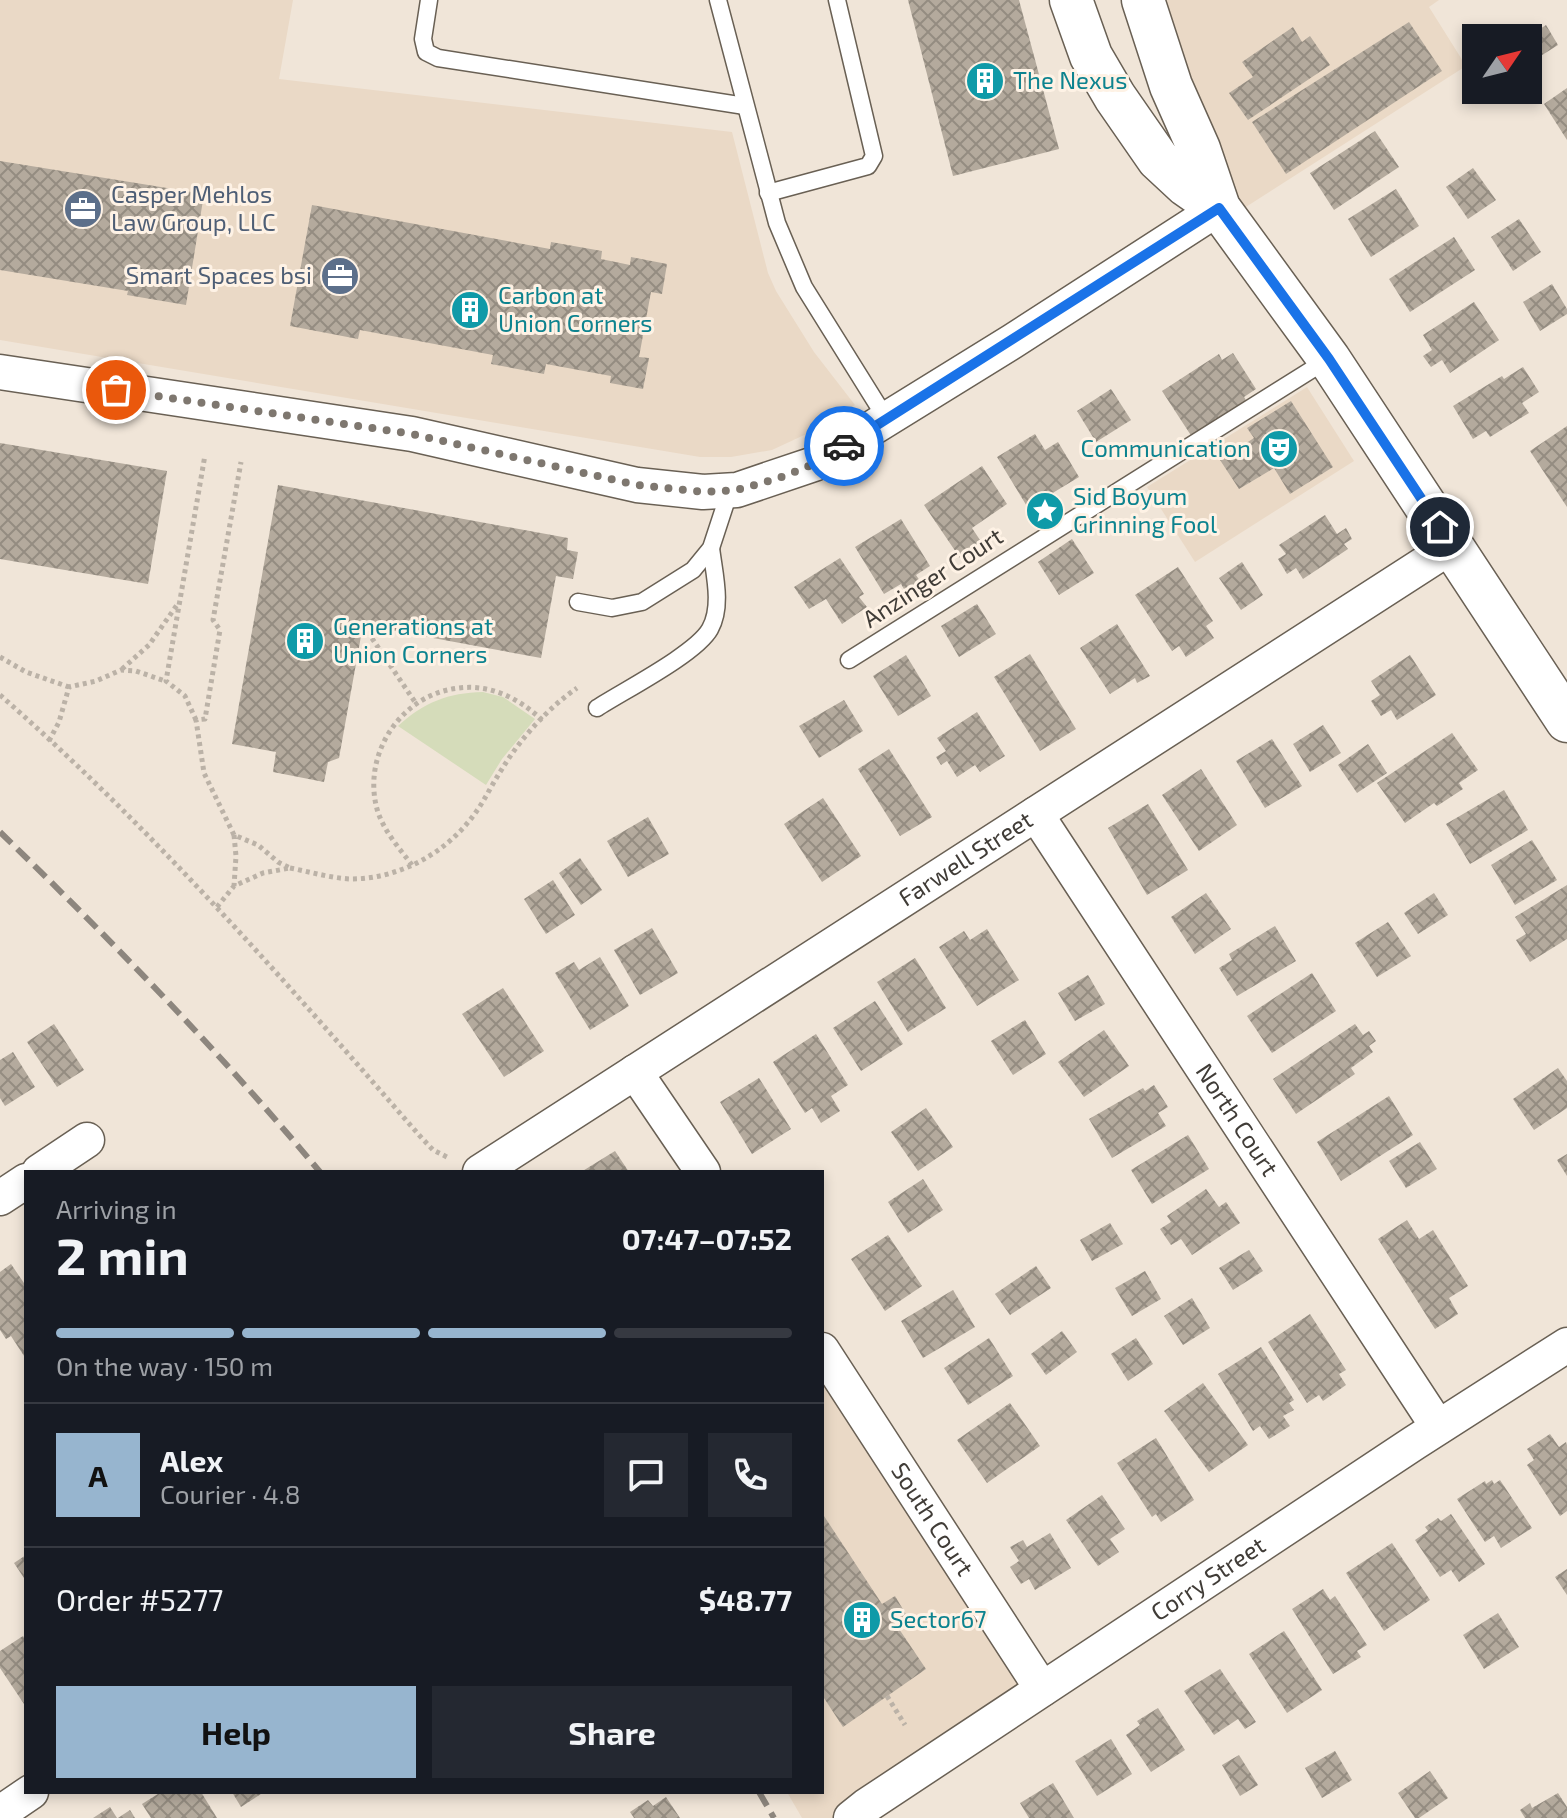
<!DOCTYPE html>
<meta charset="utf-8">
<style>
body{margin:0;font-family:"Exo 2",sans-serif;background:#242831;color:#f1f3f6;height:100vh;display:flex;flex-direction:column;font-size:30px;white-space:nowrap}
*{box-sizing:border-box;margin:0}
p{font-size:26px;color:#9ea1a6}
.icon{flex:none;width:44px;height:44px;fill:none;stroke:currentColor;stroke-width:2;stroke-linecap:round;stroke-linejoin:round}
.map{position:relative;flex:1;overflow:hidden}
.drawer{position:absolute;left:24px;top:1170px;width:800px;height:624px;display:flex;flex-direction:column;background:#171b24;border-radius:0px;box-shadow:0 4px 12px #0003}
.drawer>*{flex:none}
.needle{width:52px;rotate:55deg}
.buttons{position:absolute;left:1462px;top:24px;display:grid;gap:16px}
.buttons a{display:grid;place-items:center;width:80px;height:80px;border-radius:0px;background:#171b24;box-shadow:0 4px 12px #0003;font-size:40px}
.pin{position:absolute;display:grid;place-items:center;width:68px;height:68px;color:#fff;margin:-34px;border:4px solid #fff;border-radius:50%;box-shadow:0 2px 8px #0007}
.courier{position:absolute;display:grid;place-items:center;width:80px;height:80px;margin:-40px;border:6px solid #1a73e8;border-radius:50%;background:#fff;color:#222;box-shadow:0 2px 10px #0007}
.summary em{font-style:normal;font-weight:700}
.summary div{display:flex;flex-direction:column-reverse}
.summary{display:flex;align-items:center;justify-content:space-between;height:136px;padding:0 32px}
h1{font-size:52px;font-weight:700;line-height:60px}
.bar{display:grid;grid-template-columns:repeat(4,1fr);gap:12px 8px;align-content:center;height:96px;padding:0 32px}
.bar i{height:10px;border-radius:6px;background:#363941}
.bar .current{background:#97b5cf}
.bar p{grid-column:span 4}
.line{display:flex;align-items:center;gap:20px;padding:0 32px;border-top:2px solid #363941}
.line div{flex:1}
.round{display:grid;place-items:center;flex:none;width:84px;height:84px;border-radius:0px;background:#242831}
.primary-button{display:flex;gap:16px;margin-top:auto;padding:16px 32px}
.primary-button a{flex:1;height:92px;border-radius:0px;background:#97b5cf;color:#111;font-size:32px;font-weight:700;line-height:92px;text-align:center}
.primary-button a+a{background:#242831;color:#f1f3f6}
.map>svg:first-child{display:block}
.built{fill:#ead9c6}
.park{fill:#d5dcba}
.building{fill:url(#building-cross-hatch)}
.lines{fill:none;stroke-linecap:round;stroke-linejoin:round}
.service-casing{stroke:#696054;stroke-width:19}
.minor-casing{stroke:#696054;stroke-width:37}
.tertiary-casing{stroke:#696054;stroke-width:45}
.path{stroke:#bbb2a7;stroke-width:5;stroke-dasharray:4 4;stroke-linecap:butt}
.service{stroke:#fff;stroke-width:16}
.minor{stroke:#fff;stroke-width:34}
.tertiary{stroke:#fff;stroke-width:42}
.rail{stroke:#8d867e;stroke-width:6;stroke-dasharray:16 8;stroke-linecap:butt}
.done{stroke:#7e776f;stroke-width:8;stroke-dasharray:0 14.4}
.route{stroke:#1a73e8;stroke-width:10}
.labels{text-anchor:middle;stroke-width:6;stroke-linejoin:round;paint-order:stroke}
.culture-label{font-size:24px;fill:#0d838f;stroke:#fef2e5;text-anchor:start}
.service-label{font-size:24px;fill:#4e5e75;stroke:#fef2e5;text-anchor:start}
.street-label{font-size:24px;fill:#403c37;stroke:#fef2e5}
</style>
<div class="map">
<svg width="1567" height="1818" viewBox="0 0 1567 1818">
<defs>
<pattern id="building-cross-hatch" width="8" height="8" patternUnits="userSpaceOnUse" patternTransform="scale(2)"><rect width="8" height="8" fill="#b4aa9d"/><path d="M0 0l8 8M0 8l8-8" fill="none" stroke="#948c81"/></pattern>
</defs>
<rect width="100%" height="100%" fill="#f0e5d8"/>
<g class="built">
<polygon points="0,0 293,0 279,79 732,132 768,273 776,291 814,352 855,405 815,430 772,450 731,457 700,457 0,340"/>
<polygon points="1143,0 1439,0 1429,7 1466,66 1227,219"/>
<polygon points="1307,387 1354,461 1195,562 1147,487"/>
<polygon points="822,1370 1042,1689 851,1818 802,1818 787,1792 822,1792"/>
</g>
<path class="park" d="M483,692L503,697L535,719L502,759L486,785L398,726C424,702 448,693 483,692Z"/>
<g class="building">
<polygon points="908,0 1019,0 1059,149 953,176"/>
<polygon points="1409,22 1442,71 1286,174 1252,122"/>
<polygon points="1546,25 1558,45 1531,62 1528,57 1528,37"/>
<polygon points="1293,27 1302,42 1310,36 1330,65 1248,120 1229,93 1253,77 1242,62"/>
<polygon points="1567,88 1567,140 1544,104"/>
<polygon points="1375,131 1399,167 1334,210 1310,173"/>
<polygon points="0,161 204,194 186,305 127,295 128,291 0,270"/>
<polygon points="1473,168 1496,200 1468,219 1446,187"/>
<polygon points="1396,189 1419,226 1371,257 1348,219"/>
<polygon points="312,205 550,249 551,242 602,251 601,259 630,265 631,257 667,264 662,294 651,292 639,357 649,358 643,389 610,383 611,376 546,364 544,374 491,364 493,355 360,330 358,339 290,326"/>
<polygon points="1519,219 1541,252 1513,271 1491,237"/>
<polygon points="1454,237 1475,270 1410,312 1389,279"/>
<polygon points="1552,284 1567,309 1567,314 1540,331 1523,302"/>
<polygon points="1474,302 1499,340 1450,373 1442,360 1431,367 1423,356 1432,350 1423,335"/>
<polygon points="1233,353 1256,389 1244,397 1247,402 1192,437 1162,391 1219,354 1222,360"/>
<polygon points="1523,367 1539,392 1522,403 1529,413 1490,437 1486,431 1473,439 1453,406 1502,376 1504,379"/>
<polygon points="1111,389 1131,420 1096,442 1077,411"/>
<polygon points="1291,401 1333,467 1290,494 1274,468 1239,489 1220,460 1254,438 1247,428"/>
<polygon points="1567,426 1567,507 1530,451"/>
<polygon points="1035,434 1045,450 1058,442 1079,477 1028,508 997,457"/>
<polygon points="0,443 167,471 148,584 0,559"/>
<polygon points="982,466 1007,504 972,528 982,543 960,558 924,505"/>
<polygon points="278,485 568,538 567,550 578,552 573,579 556,576 541,658 363,625 339,758 328,762 324,782 273,772 276,752 232,744"/>
<polygon points="1325,515 1337,534 1346,528 1352,539 1344,544 1348,549 1303,579 1296,568 1287,574 1278,559 1286,554 1279,545"/>
<polygon points="901,519 930,566 916,575 922,584 907,594 901,584 884,594 855,547"/>
<polygon points="1072,539 1094,573 1059,595 1038,562"/>
<polygon points="840,558 864,594 859,597 867,607 842,624 826,599 809,609 794,587"/>
<polygon points="1242,562 1263,595 1241,610 1219,578"/>
<polygon points="1178,567 1213,621 1206,626 1214,638 1186,657 1179,646 1172,651 1135,595"/>
<polygon points="977,604 996,634 959,657 941,626"/>
<polygon points="1117,624 1150,676 1137,683 1135,678 1110,694 1080,648"/>
<polygon points="1030,654 1076,729 1040,751 994,677"/>
<polygon points="906,655 931,696 898,716 873,676"/>
<polygon points="1410,655 1436,695 1397,720 1391,710 1381,716 1371,701 1380,695 1371,681"/>
<polygon points="844,700 863,731 819,758 799,726"/>
<polygon points="977,712 1005,756 980,772 975,765 957,777 947,761 941,765 936,757 946,751 937,738"/>
<polygon points="1323,725 1341,753 1310,772 1293,744"/>
<polygon points="1452,733 1478,770 1459,783 1463,789 1437,806 1434,803 1405,823 1377,783"/>
<polygon points="1272,739 1302,786 1265,808 1236,761"/>
<polygon points="1368,744 1387,773 1357,793 1338,765"/>
<polygon points="889,749 932,817 900,836 858,769"/>
<polygon points="1201,769 1237,825 1199,851 1162,795"/>
<polygon points="1504,790 1528,830 1470,864 1446,824"/>
<polygon points="823,798 861,856 822,882 784,824"/>
<polygon points="1148,804 1188,870 1147,895 1108,828"/>
<polygon points="648,817 669,854 628,877 607,841"/>
<polygon points="1532,840 1557,880 1515,905 1491,865"/>
<polygon points="580,858 602,890 581,905 559,873"/>
<polygon points="553,880 575,915 546,934 524,899"/>
<polygon points="1567,885 1567,939 1530,962 1516,940 1526,934 1515,917"/>
<polygon points="1206,893 1231,929 1195,954 1171,917"/>
<polygon points="1434,893 1448,915 1418,934 1404,913"/>
<polygon points="1388,922 1411,956 1377,977 1355,943"/>
<polygon points="1275,926 1296,961 1237,996 1219,968 1232,960 1229,954"/>
<polygon points="652,928 678,973 640,995 614,950"/>
<polygon points="987,929 1019,980 977,1006 939,947 964,931 970,940"/>
<polygon points="600,957 629,1006 590,1030 555,973 574,962 579,970"/>
<polygon points="915,958 946,1008 908,1032 877,982"/>
<polygon points="1312,973 1336,1011 1272,1053 1247,1016"/>
<polygon points="1088,975 1105,1004 1075,1021 1058,993"/>
<polygon points="503,988 544,1051 504,1077 462,1014"/>
<polygon points="875,1001 903,1044 861,1071 833,1028"/>
<polygon points="1025,1020 1046,1054 1013,1075 991,1041"/>
<polygon points="54,1024 84,1070 57,1087 27,1042"/>
<polygon points="1355,1024 1363,1035 1369,1031 1376,1041 1369,1046 1373,1052 1351,1068 1355,1074 1296,1114 1273,1079"/>
<polygon points="1104,1030 1129,1066 1084,1097 1058,1062"/>
<polygon points="816,1034 848,1085 831,1096 840,1111 821,1123 812,1108 805,1113 773,1062"/>
<polygon points="13,1052 35,1087 5,1106 0,1098 0,1060"/>
<polygon points="1558,1068 1567,1081 1567,1108 1534,1130 1513,1099"/>
<polygon points="759,1078 791,1129 752,1154 720,1102"/>
<polygon points="1154,1085 1168,1107 1158,1113 1166,1126 1112,1158 1089,1119 1143,1088 1145,1091"/>
<polygon points="1389,1096 1413,1135 1341,1181 1317,1142"/>
<polygon points="926,1108 953,1147 918,1171 891,1132"/>
<polygon points="1188,1135 1209,1169 1152,1204 1131,1170"/>
<polygon points="1420,1142 1437,1169 1406,1188 1389,1161"/>
<polygon points="615,1151 629,1172 581,1172"/>
<polygon points="1567,1154 1567,1176 1557,1160"/>
<polygon points="923,1179 943,1210 908,1233 888,1202"/>
<polygon points="1206,1189 1219,1207 1226,1202 1240,1223 1192,1255 1181,1239 1171,1245 1160,1229 1171,1222 1167,1216"/>
<polygon points="1407,1220 1419,1239 1433,1230 1468,1286 1449,1298 1458,1314 1435,1329 1378,1239"/>
<polygon points="1110,1223 1123,1244 1092,1261 1080,1240"/>
<polygon points="888,1235 922,1286 885,1311 851,1259"/>
<polygon points="1249,1250 1263,1271 1233,1290 1219,1268"/>
<polygon points="11,1264 26,1286 26,1359 11,1336 6,1339 0,1330 0,1272"/>
<polygon points="1036,1266 1051,1288 1010,1315 995,1294"/>
<polygon points="1145,1271 1161,1299 1132,1316 1115,1288"/>
<polygon points="953,1290 975,1327 923,1358 901,1321"/>
<polygon points="1192,1298 1210,1328 1183,1345 1164,1316"/>
<polygon points="1310,1314 1346,1370 1339,1374 1346,1385 1323,1401 1319,1395 1307,1403 1268,1342"/>
<polygon points="1062,1331 1077,1352 1046,1375 1031,1354"/>
<polygon points="989,1338 1013,1376 968,1405 944,1368"/>
<polygon points="1136,1338 1153,1364 1128,1381 1111,1354"/>
<polygon points="1261,1347 1294,1400 1289,1403 1294,1410 1283,1416 1290,1426 1269,1439 1260,1426 1253,1431 1218,1374"/>
<polygon points="1203,1383 1248,1445 1209,1472 1164,1411"/>
<polygon points="1010,1403 1040,1446 987,1483 957,1440"/>
<polygon points="1550,1434 1559,1447 1566,1442 1567,1445 1567,1511 1560,1516 1527,1465 1534,1460 1527,1449"/>
<polygon points="1156,1438 1194,1500 1161,1522 1156,1514 1152,1517 1117,1463"/>
<polygon points="1492,1480 1494,1484 1500,1480 1532,1528 1501,1548 1494,1536 1485,1542 1457,1499 1485,1481 1486,1484"/>
<polygon points="1102,1495 1125,1529 1110,1539 1119,1552 1098,1566 1066,1520"/>
<polygon points="822,1513 882,1604 895,1596 907,1616 895,1623 926,1669 843,1727 822,1695"/>
<polygon points="1451,1514 1485,1564 1459,1582 1451,1570 1440,1577 1415,1540 1428,1531 1425,1527 1438,1518 1441,1521"/>
<polygon points="1050,1533 1071,1568 1035,1590 1029,1579 1021,1584 1010,1567 1019,1561 1010,1547 1023,1540 1027,1547"/>
<polygon points="1392,1543 1430,1600 1384,1631 1346,1573"/>
<polygon points="26,1555 26,1581 14,1563"/>
<polygon points="1567,1569 1567,1595 1555,1577"/>
<polygon points="1323,1589 1330,1600 1335,1596 1367,1645 1357,1651 1361,1657 1333,1674 1292,1609"/>
<polygon points="1498,1613 1519,1647 1484,1669 1463,1635"/>
<polygon points="1284,1631 1322,1690 1287,1713 1249,1654"/>
<polygon points="23,1636 26,1640 26,1702 24,1704 0,1668 0,1651"/>
<polygon points="1220,1669 1256,1722 1245,1729 1238,1719 1214,1735 1184,1691"/>
<polygon points="1158,1708 1185,1750 1151,1772 1126,1735 1140,1725 1137,1721"/>
<polygon points="1111,1739 1132,1774 1097,1796 1075,1761"/>
<polygon points="1335,1751 1352,1780 1322,1798 1305,1768"/>
<polygon points="1239,1755 1258,1785 1240,1796 1222,1765"/>
<polygon points="1430,1771 1448,1798 1419,1818 1415,1818 1398,1793"/>
<polygon points="1053,1783 1074,1818 1029,1818 1020,1803"/>
<polygon points="161,1792 201,1792 217,1818 151,1818 142,1804"/>
<polygon points="232,1792 264,1792 241,1807"/>
<polygon points="1558,1793 1567,1807 1567,1818 1525,1818 1520,1810 1530,1803 1532,1808"/>
<polygon points="666,1797 680,1818 634,1818 630,1812 648,1800 653,1806"/>
<polygon points="110,1807 117,1818 93,1818"/>
<polygon points="130,1810 135,1818 118,1818"/>
</g>
<g class="lines">
<g class="service-casing">
<g id="service">
<polyline points="429,0 423,39 426,52 438,58 745,106"/>
<polyline points="718,0 777,223 804,287 887,420"/>
<polyline points="768,193 868,166 874,156 837,0"/>
<polyline points="578,602 612,608 642,602 693,570 711,548 730,490"/>
<polyline points="849,660 1327,360"/>
<path d="M597,708C623,691 696,654 710,629C723,606 714,573 711,548"/>
</g>
</g>
<g class="minor-casing">
<g id="minor">
<polyline points="0,372 412,434 637,485 703,492 737,490 814,464 1013,341 1219,208"/>
<path id="s1" d="M1036,814L1438,1427"/>
<polyline points="635,1072 703,1172"/>
<polyline points="39,1172 87,1140"/>
<path id="s2" d="M480,1172L1452,546"/>
<polyline points="0,1198 26,1181"/>
<path id="s3" d="M822,1350L1042,1689"/>
<polyline points="0,1813 31,1792"/>
<path id="s4" d="M851,1818L866,1806L1414,1443L1567,1345"/>
</g>
</g>
<g class="tertiary-casing">
<g id="tertiary">
<polyline points="1071,0 1091,56 1115,97 1158,159 1186,185 1219,208"/>
<polyline points="1143,0 1171,86 1199,149 1219,208 1329,359 1567,721"/>
</g>
</g>
<g class="path">
<polyline points="363,625 417,705"/>
<polyline points="0,657 26,672 69,687"/>
<polyline points="122,669 149,645 177,605"/>
<path d="M0,695C153,829 286,982 419,1135L433,1150L449,1158"/>
<polyline points="196,720 185,696 166,681 205,455"/>
<polyline points="49,741 59,722 69,687 96,681 121,670 136,671 165,681"/>
<polyline points="234,835 204,773 196,720 205,719 220,630 213,620 241,462"/>
<path d="M412,865C399,848 383,830 377,809C362,754 401,694 459,688C491,684 520,699 542,720"/>
<path d="M290,868C311,872 330,878 351,879C398,879 445,854 473,816C484,802 492,784 502,769C520,739 548,708 577,688"/>
<polyline points="217,907 234,886 263,873 290,868 278,862 258,845 234,835 236,856 234,886"/>
<polyline points="887,1696 905,1725"/>
</g>
<use href="#service" class="service"/>
<use href="#minor" class="minor"/>
<use href="#tertiary" class="tertiary"/>
<g class="rail">
<path d="M0,832C112,941 220,1052 320,1172"/>
<polyline points="759,1792 774,1818"/>
</g>
</g>
<g class="lines">
<polyline class="done" points="116,390 412,434 637,485 703,492 737,490 779,478 814,464 844,446"/>
<polyline class="route" points="844,446 1219,208 1329,359 1440,527"/>
</g>
<defs>
<g id="building-disc" transform="scale(2)"><circle r="9.5" fill="#0f9aa8" stroke="#fef2e5"/><path d="M-4-6H4V6H1V3H-1V6H-4ZM-2.5-4.3h1.7v1.8h-1.7ZM.8-4.3h1.7v1.8H.8ZM-2.5-1h1.7V.8h-1.7ZM.8-1h1.7V.8H.8Z" fill="#fff"/></g>
<g id="office-disc" transform="scale(2)"><circle r="9.5" fill="#5c6f8a" stroke="#fef2e5"/><path d="M-6-3h4V-5.5h4V-3h4V5H-6ZM-1-4.5V-3h2v-1.5ZM-6 0V1H6V0Z" fill="#fff"/></g>
<g id="theatre-disc" transform="scale(2)"><circle r="9.5" fill="#0f9aa8" stroke="#fef2e5"/><path d="M-5-5.5Q0-4 5-5.5V0Q5 5 0 6Q-5 5-5 0ZM-3.3-2.5H-1v1.5H-3.3ZM1-2.5H3.3v1.5H1ZM-2.8 1Q0 5.5 2.8 1Z" fill="#fff"/></g>
<g id="sight-disc" transform="scale(2)"><circle r="9.5" fill="#0f9aa8" stroke="#fef2e5"/><path d="M0-6L1.8-2.2L6-1.7L2.9 1.2L3.7 5.4L0 3.3L-3.7 5.4L-2.9 1.2L-6-1.7L-1.8-2.2Z" fill="#fff"/></g>
</defs>
<g fill-rule="evenodd">
<use href="#building-disc" x="985" y="81"/>
<use href="#office-disc" x="83" y="209"/>
<use href="#office-disc" x="340" y="276"/>
<use href="#building-disc" x="470" y="310"/>
<use href="#theatre-disc" x="1279" y="449"/>
<use href="#sight-disc" x="1045" y="511"/>
<use href="#building-disc" x="305" y="641"/>
<use href="#building-disc" x="862" y="1620"/>
</g>
<g class="labels">
<g class="culture-label">
<text x="1013" y="89">The Nexus</text>
<text x="498" y="304">Carbon at<tspan x="498" dy="28">Union Corners</tspan></text>
<text x="1251" y="457" text-anchor="end">Communication</text>
<text x="1073" y="505">Sid Boyum<tspan x="1073" dy="28">Grinning Fool</tspan></text>
<text x="333" y="635">Generations at<tspan x="333" dy="28">Union Corners</tspan></text>
<text x="890" y="1628">Sector67</text>
</g>
<g class="service-label">
<text x="111" y="203">Casper Mehlos<tspan x="111" dy="28">Law Group, LLC</tspan></text>
<text x="312" y="284" text-anchor="end">Smart Spaces bsi</text>
</g>
<g class="street-label">
<text transform="translate(933 578) rotate(-33)" y="8">Anzinger Court</text>
<text dy="8" stroke="none"><textPath href="#s2" startOffset="578">Farwell Street</textPath></text>
<text dy="8" stroke="none"><textPath href="#s1" startOffset="366">North Court</textPath></text>
<text dy="8" stroke="none"><textPath href="#s3" startOffset="202">South Court</textPath></text>
<text dy="8" stroke="none"><textPath href="#s4" startOffset="430">Corry Street</textPath></text>
</g>
</g>
</svg>
<div class="buttons">
<a><svg class="needle" viewBox="-14 -14 28 28"><path d="M0-13l5 13h-10z" fill="#e53935"/><path d="M0 13l5-13h-10z" fill="#9ea1a6"/></svg></a>
</div>
<div class="pin" style="left:116px;top:390px;background:#ea580c"><svg class="icon" aria-label="bag" viewBox="0 0 24 24"><path d="M5 8h14l-1 12H6zM9 8a3 3 0 0 1 6 0"/></svg></div>
<div class="pin" style="left:1440px;top:527px;background:#1f2937"><svg class="icon" aria-label="home" viewBox="0 0 24 24"><path d="M3 11l9-7 9 7M6 9v11h12V9"/></svg></div>
<div class="courier" style="left:844px;top:446px"><svg class="icon" aria-label="car" viewBox="0 0 24 24"><path d="M5 17H2v-5l4-1 3-4h7l3 4 3 1v5h-3M9 17h6M6 11h13"/><circle cx="7" cy="17" r="2"/><circle cx="17" cy="17" r="2"/></svg></div>
<section class="drawer">
<div class="summary"><div><h1>2 min</h1><p>Arriving in</p></div><em>07:47–07:52</em></div>
<div class="bar"><i class="current"></i><i class="current"></i><i class="current"></i><i></i><p>On the way · 150 m</p></div>
<div class="line" style="height:144px"><b class="round" style="background:#97b5cf;color:#111">A</b><div><b>Alex</b><p>Courier · 4.8</p></div><a class="round"><svg class="icon" aria-label="chat" viewBox="0 0 24 24"><path d="M4 5h16v11H9l-5 4z"/></svg></a><a class="round"><svg class="icon" aria-label="phone" viewBox="0 0 24 24"><path d="M5 4h4l2 5-3 2q2 4 5 5l2-3 5 2v4C11 20 4 13 5 4z"/></svg></a></div>
<div class="line" style="height:104px"><div>Order #5277</div><b>$48.77</b></div>
<div class="primary-button"><a>Help</a><a>Share</a></div>
</section>
</div>
